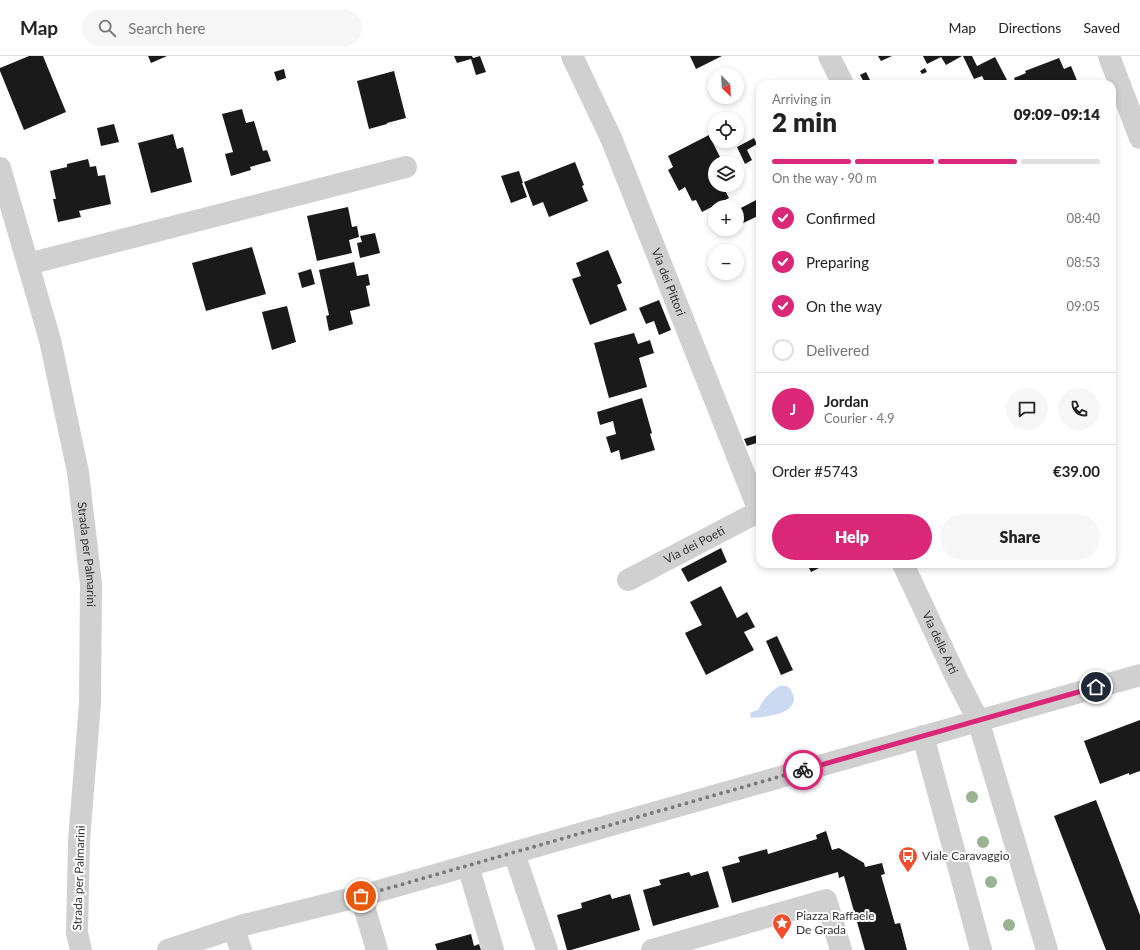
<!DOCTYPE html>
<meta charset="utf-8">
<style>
body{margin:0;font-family:Lato,sans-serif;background:#f6f6f6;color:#222;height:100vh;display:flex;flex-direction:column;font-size:15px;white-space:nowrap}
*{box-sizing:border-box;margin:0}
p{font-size:13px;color:#767676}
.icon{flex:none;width:22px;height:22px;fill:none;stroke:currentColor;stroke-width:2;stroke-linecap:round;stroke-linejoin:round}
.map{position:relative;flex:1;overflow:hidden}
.drawer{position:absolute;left:756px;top:24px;width:360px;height:488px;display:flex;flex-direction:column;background:#fff;border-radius:12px;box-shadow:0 2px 6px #0003}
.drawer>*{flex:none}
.needle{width:26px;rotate:156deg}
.controls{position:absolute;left:708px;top:12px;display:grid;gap:8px}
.controls a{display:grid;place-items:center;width:36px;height:36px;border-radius:50%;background:#fff;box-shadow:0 2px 6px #0003;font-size:20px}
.pin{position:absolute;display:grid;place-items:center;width:34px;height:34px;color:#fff;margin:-17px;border:2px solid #fff;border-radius:50%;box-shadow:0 1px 4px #0007}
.courier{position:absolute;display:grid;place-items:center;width:40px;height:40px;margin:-20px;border:3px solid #db2777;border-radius:50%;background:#fff;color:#222;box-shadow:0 1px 5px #0007}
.overview em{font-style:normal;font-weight:800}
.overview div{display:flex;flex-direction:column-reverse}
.overview{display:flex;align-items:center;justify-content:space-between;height:68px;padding:0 16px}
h1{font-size:26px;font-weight:800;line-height:30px}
.bar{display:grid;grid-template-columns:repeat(4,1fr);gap:6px 4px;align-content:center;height:48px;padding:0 16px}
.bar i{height:5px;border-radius:3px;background:#e0e0e0}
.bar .current{background:#db2777}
.bar p{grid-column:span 4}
.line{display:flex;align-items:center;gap:10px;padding:0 16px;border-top:1px solid #e0e0e0}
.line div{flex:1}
.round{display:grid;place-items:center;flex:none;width:42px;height:42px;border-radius:21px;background:#f6f6f6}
ol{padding:0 16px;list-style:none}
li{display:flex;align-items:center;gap:12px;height:44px}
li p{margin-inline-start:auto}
li .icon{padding:4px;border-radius:50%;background:#db2777;color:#fff;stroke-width:4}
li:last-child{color:#767676}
li i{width:22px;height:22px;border:2px solid #e0e0e0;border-radius:50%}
.cta{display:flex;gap:8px;margin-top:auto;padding:8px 16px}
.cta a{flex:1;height:46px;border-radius:24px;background:#db2777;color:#fff;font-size:16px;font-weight:800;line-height:46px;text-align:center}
.cta a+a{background:#f6f6f6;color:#222}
header{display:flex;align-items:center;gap:24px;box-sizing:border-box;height:56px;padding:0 20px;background:#fff;border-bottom:1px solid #e0e0e0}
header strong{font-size:19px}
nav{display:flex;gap:22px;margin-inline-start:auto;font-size:14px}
.search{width:280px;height:36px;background:#f6f6f6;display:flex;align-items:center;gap:10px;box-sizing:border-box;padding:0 14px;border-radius:22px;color:#767676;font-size:15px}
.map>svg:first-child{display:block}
.water{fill:#ccdaf1}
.building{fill:#1a1a1a}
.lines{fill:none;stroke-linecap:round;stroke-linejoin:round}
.minor{stroke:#d0d0d0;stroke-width:22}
.tree{fill:#9ab393}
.done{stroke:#7a7a7a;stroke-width:4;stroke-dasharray:0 7.2}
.route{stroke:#db2777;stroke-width:5}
.labels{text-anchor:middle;stroke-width:4;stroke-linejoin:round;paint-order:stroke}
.street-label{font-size:12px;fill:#333;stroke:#fff}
.poi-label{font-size:12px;fill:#333;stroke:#fff;text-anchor:start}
</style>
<header>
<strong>Map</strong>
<div class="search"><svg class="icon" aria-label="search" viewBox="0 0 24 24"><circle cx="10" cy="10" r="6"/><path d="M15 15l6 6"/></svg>Search here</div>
<nav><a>Map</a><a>Directions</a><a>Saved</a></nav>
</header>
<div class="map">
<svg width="1140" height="894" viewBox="0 0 1140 894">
<rect width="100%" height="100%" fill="#fff"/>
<path class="water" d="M780,630H787C791,633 794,638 794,643C794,659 763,661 751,662L750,657L759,653C761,645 772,634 780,630Z"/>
<g class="building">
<polygon points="29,0 43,0 66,56 24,74 0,15 0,12"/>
<polygon points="148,0 167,0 151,7"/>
<polygon points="454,0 472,0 473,2 480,0 486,16 476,19 471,3 457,7"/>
<polygon points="690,0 722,0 696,13"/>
<polygon points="878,0 892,0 881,5"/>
<polygon points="923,0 962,0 946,9 941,1 927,8"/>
<polygon points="963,0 972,0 977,10 995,1 1009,28 986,28 982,20 974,23"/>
<polygon points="1059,2 1064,13 1071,10 1078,27 1076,28 1016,28 1014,22 1026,17 1025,15"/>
<polygon points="925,12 927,16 922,18 920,15"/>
<polygon points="284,13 286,22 277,25 274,16"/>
<polygon points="394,15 406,62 387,67 387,68 369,73 357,25"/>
<polygon points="866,16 872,28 865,28 860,19"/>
<polygon points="242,53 246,67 254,65 263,95 267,94 271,105 250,111 251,114 231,120 225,98 233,96 222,58"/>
<polygon points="114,68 119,86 101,90 97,72"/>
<polygon points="173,78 177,93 183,91 192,126 151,137 138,87"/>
<polygon points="709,79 723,107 715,107 715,129 722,129 729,142 702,156 696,144 692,145 685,131 679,135 668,114 673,111 668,100"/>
<polygon points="754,82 757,88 747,94 752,104 745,108 737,91"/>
<polygon points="88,103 90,111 96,110 98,120 105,119 111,148 79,155 81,161 58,166 53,143 56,143 50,115 67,111 67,108"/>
<polygon points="575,106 584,129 582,130 588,145 549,161 543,146 533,150 524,126"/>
<polygon points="519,115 523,127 522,127 527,141 511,147 501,120"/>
<polygon points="760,142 760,159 739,169 737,166 737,154"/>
<polygon points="348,151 352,171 357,170 359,181 349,184 352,197 317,205 307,160"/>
<polygon points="375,177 380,197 360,202 357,187 362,186 360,180"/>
<polygon points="252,191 266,238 206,255 192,207"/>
<polygon points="608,194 622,227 617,229 627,254 590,269 572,223 581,220 576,207"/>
<polygon points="354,206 357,220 368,218 370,229 366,230 370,250 350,255 353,268 329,275 326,260 329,259 319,214"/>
<polygon points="311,213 315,228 302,232 298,217"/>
<polygon points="659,244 671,274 659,279 654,265 646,268 639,252"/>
<polygon points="287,250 296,286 272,294 262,256"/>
<polygon points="634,277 638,288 650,284 654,297 639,302 647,331 609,342 594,287"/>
<polygon points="642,342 652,377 650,378 655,394 621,404 619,394 611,397 606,381 616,378 613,365 600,369 597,356"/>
<polygon points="757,379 760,386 747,390 744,383"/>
<polygon points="721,492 727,506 688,526 681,513"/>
<polygon points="807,508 827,508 811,516"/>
<polygon points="721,530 737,562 747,556 755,571 744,576 754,594 706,619 685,577 702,569 690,546"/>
<polygon points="777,580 793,614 781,619 766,585"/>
<polygon points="1140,664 1140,715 1129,719 1129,717 1100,728 1084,685"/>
<polygon points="1096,744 1140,859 1140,894 1106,894 1054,760"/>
<polygon points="826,775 832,794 839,792 864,807 865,811 882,807 885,818 881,819 895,868 900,867 907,894 865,894 844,820 839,822 838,816 732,847 722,811 740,806 738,801 767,793 768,798 817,783 816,779"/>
<polygon points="708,815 719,851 653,870 643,834 661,829 659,824 689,816 691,820"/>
<polygon points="610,838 612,843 630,838 640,874 571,894 567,894 557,859 582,852 581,847"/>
<polygon points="471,878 474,890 479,888 481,894 437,894 435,888"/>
</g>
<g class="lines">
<g class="minor">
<path id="s1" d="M572,0L611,82L759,455"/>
<polyline points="829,0 843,28"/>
<polyline points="1109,0 1140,82"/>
<path id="s2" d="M0,112L50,284L78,416L91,528L90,647L79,785L77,877L81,894"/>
<polyline points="28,208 406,111"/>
<path id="s3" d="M903,508L955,619L978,664L1047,894"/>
<path id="s4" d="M628,524L760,455"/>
<polyline points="923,680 981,894"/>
<polyline points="514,797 547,894"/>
<polyline points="468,810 493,894"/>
<polyline points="361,840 377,894"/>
<polyline points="234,873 241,894"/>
<polyline points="168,894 244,869 361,840 1140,619"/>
<polyline points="652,894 826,844 841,894"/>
</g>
</g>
<g class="tree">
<circle cx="972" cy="741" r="6"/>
<circle cx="983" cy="786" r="6"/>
<circle cx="991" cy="826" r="6"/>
<circle cx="1009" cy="869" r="6"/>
</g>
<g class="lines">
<polyline class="done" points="361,840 803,714"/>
<polyline class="route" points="803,714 1096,631"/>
</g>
<defs>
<g id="bus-pin" transform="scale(1)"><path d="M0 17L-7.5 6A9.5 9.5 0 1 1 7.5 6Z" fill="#f54d2a" stroke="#fff"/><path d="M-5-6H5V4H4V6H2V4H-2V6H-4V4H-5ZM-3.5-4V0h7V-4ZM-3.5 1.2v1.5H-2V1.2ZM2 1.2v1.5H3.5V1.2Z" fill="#fff"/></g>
<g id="sight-pin" transform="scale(1)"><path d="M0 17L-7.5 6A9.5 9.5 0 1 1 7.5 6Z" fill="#f54d2a" stroke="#fff"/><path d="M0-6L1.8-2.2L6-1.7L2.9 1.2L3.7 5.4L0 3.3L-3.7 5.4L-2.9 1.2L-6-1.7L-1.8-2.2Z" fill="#fff"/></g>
</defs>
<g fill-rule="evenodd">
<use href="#bus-pin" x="908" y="800"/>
<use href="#sight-pin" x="782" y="867"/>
</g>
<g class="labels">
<g class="street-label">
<text dy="4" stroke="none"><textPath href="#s1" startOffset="246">Via dei Pittori</textPath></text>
<text dy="4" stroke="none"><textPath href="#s4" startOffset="75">Via dei Poeti</textPath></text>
<text dy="4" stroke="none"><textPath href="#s2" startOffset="397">Strada per Palmarini</textPath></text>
<text dy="4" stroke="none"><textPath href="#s3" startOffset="87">Via delle Arti</textPath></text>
<text transform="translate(79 822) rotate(-88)" y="4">Strada per Palmarini</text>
</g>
<g class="poi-label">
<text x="922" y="804">Viale Caravaggio</text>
<text x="796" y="864">Piazza Raffaele<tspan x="796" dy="14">De Grada</tspan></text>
</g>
</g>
</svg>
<div class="controls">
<a><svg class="needle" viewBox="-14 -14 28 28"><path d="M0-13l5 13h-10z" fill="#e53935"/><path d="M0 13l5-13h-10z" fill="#767676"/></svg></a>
<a><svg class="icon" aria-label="locate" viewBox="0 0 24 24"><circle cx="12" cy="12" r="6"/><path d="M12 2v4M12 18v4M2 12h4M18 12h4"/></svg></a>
<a><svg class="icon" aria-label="layers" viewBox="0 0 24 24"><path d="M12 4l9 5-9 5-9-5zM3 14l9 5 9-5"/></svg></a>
<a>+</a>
<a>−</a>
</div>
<div class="pin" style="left:361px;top:840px;background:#ea580c"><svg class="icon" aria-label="bag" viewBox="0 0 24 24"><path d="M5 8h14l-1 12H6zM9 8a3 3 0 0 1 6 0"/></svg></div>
<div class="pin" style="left:1096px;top:631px;background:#1f2937"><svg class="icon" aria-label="home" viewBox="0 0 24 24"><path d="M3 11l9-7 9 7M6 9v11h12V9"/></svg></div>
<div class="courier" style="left:803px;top:714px"><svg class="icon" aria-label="bike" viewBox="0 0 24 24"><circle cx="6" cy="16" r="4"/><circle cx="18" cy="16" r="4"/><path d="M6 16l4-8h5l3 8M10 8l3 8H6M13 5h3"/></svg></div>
<section class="drawer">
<div class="overview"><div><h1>2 min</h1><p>Arriving in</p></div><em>09:09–09:14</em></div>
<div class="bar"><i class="current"></i><i class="current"></i><i class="current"></i><i></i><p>On the way · 90 m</p></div>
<ol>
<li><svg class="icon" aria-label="check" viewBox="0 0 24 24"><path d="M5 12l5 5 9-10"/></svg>Confirmed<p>08:40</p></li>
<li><svg class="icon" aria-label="check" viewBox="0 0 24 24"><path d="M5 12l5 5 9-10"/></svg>Preparing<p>08:53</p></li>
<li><svg class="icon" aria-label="check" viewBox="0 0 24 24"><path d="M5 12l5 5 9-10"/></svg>On the way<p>09:05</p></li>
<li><i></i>Delivered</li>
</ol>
<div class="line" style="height:72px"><b class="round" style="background:#db2777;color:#fff">J</b><div><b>Jordan</b><p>Courier · 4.9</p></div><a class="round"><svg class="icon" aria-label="chat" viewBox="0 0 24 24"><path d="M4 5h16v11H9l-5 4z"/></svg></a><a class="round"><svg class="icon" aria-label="phone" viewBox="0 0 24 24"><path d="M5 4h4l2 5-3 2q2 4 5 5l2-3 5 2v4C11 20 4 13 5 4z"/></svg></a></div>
<div class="line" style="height:52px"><div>Order #5743</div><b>€39.00</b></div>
<div class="cta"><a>Help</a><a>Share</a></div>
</section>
</div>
